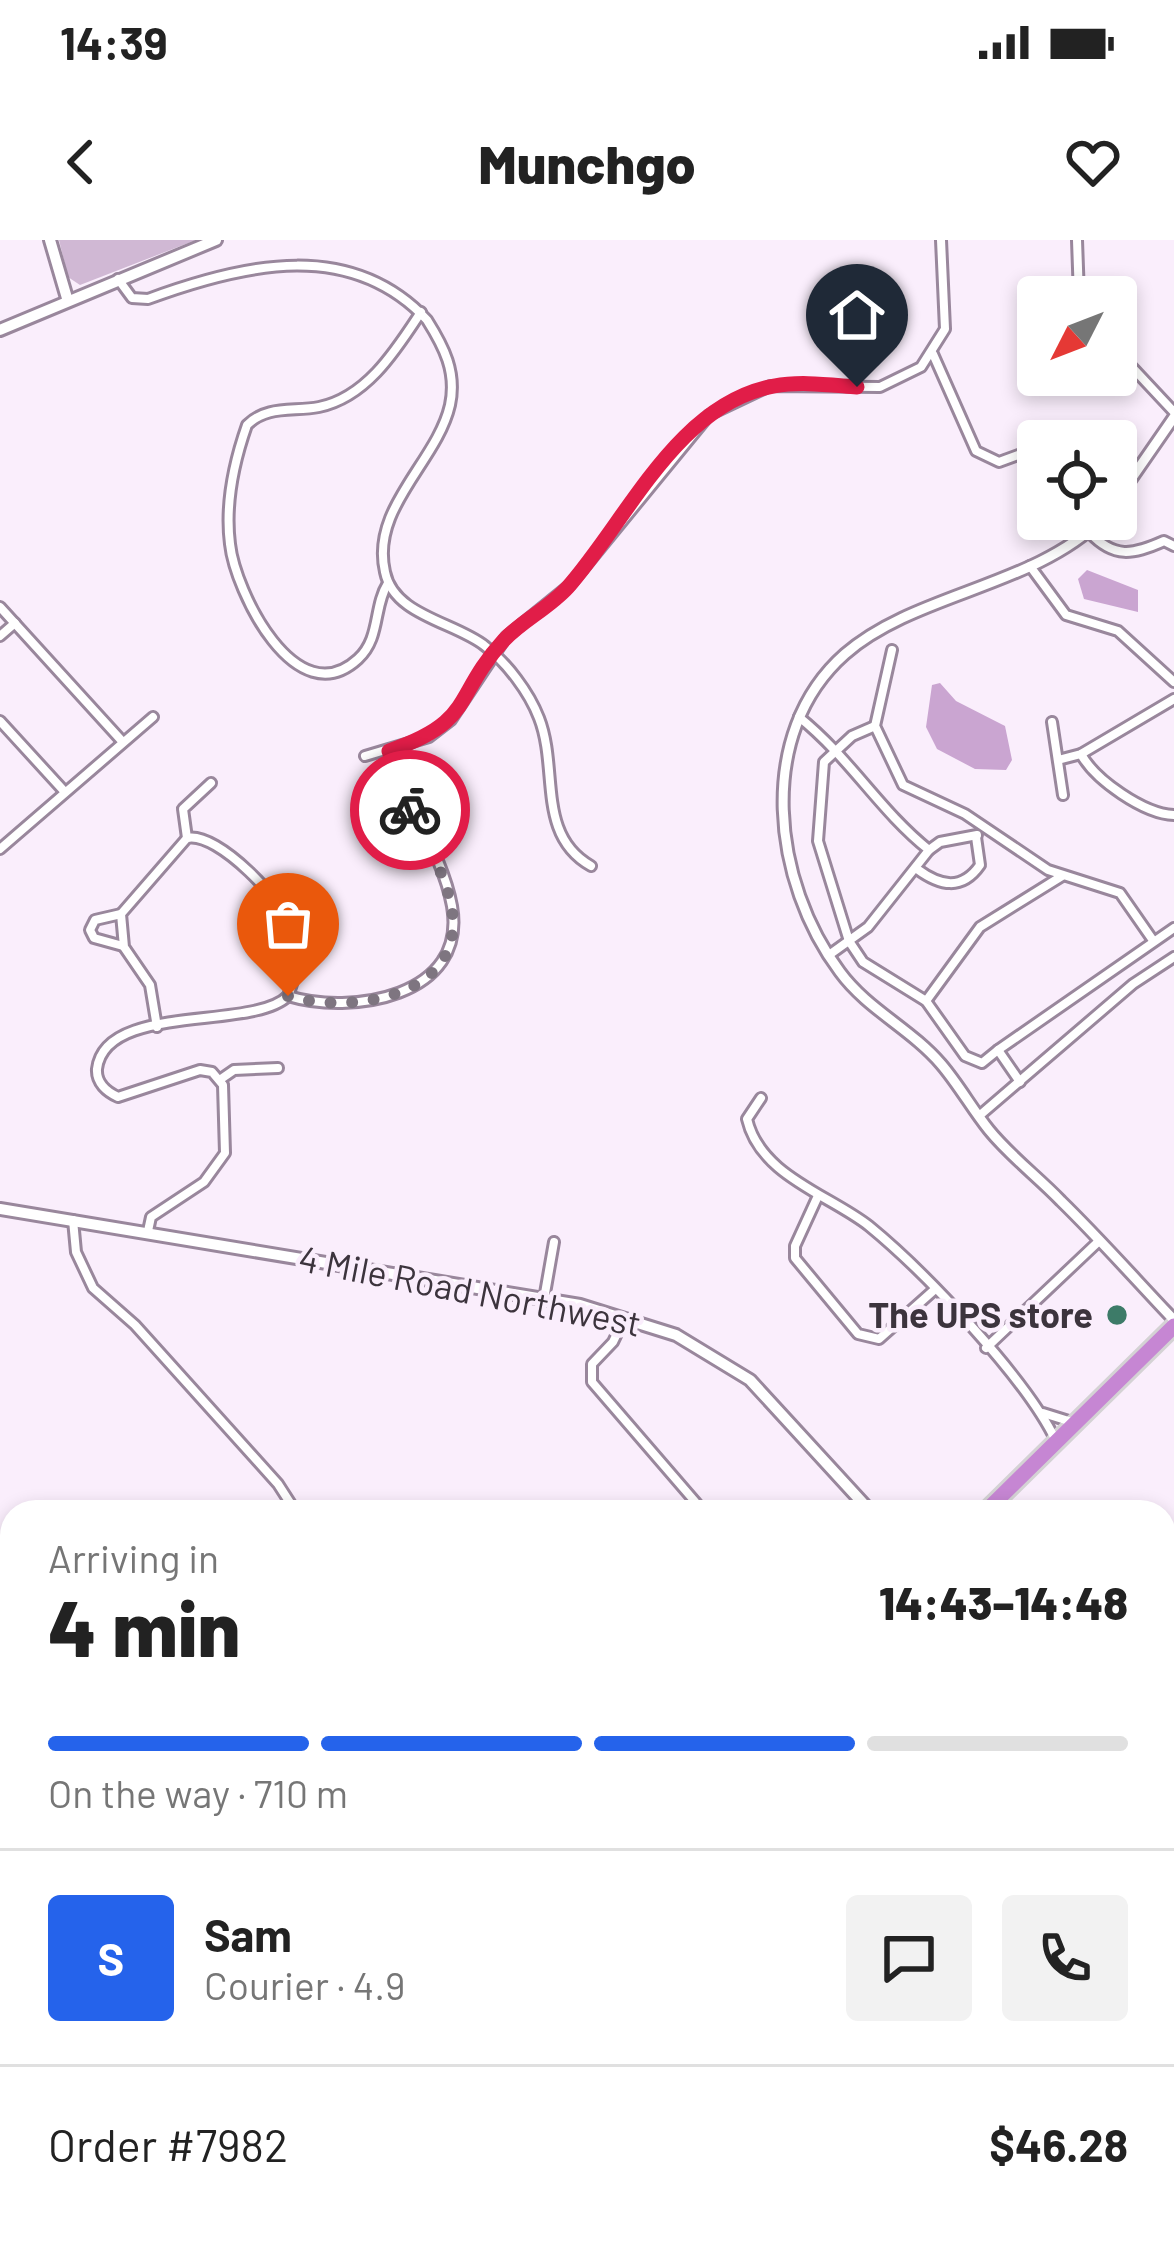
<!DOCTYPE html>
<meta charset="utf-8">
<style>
body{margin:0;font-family:Barlow,sans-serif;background:#f2f2f2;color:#222;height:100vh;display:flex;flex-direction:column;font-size:45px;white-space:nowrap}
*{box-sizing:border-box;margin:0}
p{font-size:39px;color:#767676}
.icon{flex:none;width:66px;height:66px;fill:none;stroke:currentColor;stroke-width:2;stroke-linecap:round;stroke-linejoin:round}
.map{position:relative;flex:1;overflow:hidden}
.panel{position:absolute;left:0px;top:1260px;width:1176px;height:747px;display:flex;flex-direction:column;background:#fff;border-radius:36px 36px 0 0;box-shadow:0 6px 18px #0003}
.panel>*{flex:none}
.needle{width:78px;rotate:228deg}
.controls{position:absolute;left:1017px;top:36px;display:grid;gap:24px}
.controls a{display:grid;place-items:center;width:120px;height:120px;border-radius:12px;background:#fff;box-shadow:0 6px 18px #0003;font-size:60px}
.pin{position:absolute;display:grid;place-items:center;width:102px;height:102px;color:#fff;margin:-123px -51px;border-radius:50% 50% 50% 0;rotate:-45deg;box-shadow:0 0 12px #0007}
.pin .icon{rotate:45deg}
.courier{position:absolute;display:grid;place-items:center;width:120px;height:120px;margin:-60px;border:9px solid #e11d48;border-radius:50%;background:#fff;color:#222;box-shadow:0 3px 15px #0007}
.head em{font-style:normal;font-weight:800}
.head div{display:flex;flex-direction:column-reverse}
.head{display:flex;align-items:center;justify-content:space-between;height:204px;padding:0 48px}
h1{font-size:78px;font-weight:800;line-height:90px}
.bar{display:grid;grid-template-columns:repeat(4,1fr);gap:18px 12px;align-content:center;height:144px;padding:0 48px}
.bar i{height:15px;border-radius:9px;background:#e0e0e0}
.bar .selected{background:#2563eb}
.bar p{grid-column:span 4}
.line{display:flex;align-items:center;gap:30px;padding:0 48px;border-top:3px solid #e0e0e0}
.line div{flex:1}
.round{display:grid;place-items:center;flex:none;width:126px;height:126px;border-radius:12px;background:#f2f2f2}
.status{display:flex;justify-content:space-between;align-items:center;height:84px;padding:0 60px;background:#fff;direction:ltr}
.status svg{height:33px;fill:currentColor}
header{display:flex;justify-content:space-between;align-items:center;height:156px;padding:0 48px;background:#fff;font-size:54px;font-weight:800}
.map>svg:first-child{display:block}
.green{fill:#d0b8d4}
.water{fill:#caa5d1}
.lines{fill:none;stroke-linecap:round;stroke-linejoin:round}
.minor-casing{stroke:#99879c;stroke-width:14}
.tertiary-casing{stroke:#99879c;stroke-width:15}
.secondary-casing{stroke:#99879c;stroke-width:16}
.trunk-casing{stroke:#d4d2d4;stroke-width:21}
.minor{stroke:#fff;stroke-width:8}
.tertiary{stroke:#fff;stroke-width:9}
.secondary{stroke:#fff;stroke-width:10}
.trunk{stroke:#c686d3;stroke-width:15}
.done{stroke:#7e7580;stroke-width:12;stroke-dasharray:0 21.6}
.route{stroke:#e11d48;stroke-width:15}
.poi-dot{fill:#3d7b68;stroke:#faeefc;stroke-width:4.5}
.labels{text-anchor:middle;stroke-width:9;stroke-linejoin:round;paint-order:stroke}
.street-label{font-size:36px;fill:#3c343d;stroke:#faeefc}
.poi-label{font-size:36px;font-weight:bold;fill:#3c343d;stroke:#faeefc;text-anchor:end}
</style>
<div class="status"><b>14:39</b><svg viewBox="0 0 49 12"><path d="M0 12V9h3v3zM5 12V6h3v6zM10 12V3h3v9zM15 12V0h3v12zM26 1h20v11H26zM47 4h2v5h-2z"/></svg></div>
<header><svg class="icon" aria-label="back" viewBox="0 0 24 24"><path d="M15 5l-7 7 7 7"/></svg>Munchgo<svg class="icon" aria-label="heart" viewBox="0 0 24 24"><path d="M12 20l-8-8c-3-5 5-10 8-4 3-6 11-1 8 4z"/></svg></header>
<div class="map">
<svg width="1174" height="2005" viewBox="0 0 1174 2005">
<rect width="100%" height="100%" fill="#faeefc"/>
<polygon class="green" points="59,0 196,0 80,45 68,37"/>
<g class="water">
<polygon points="1087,330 1138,350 1138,372 1084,359 1078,339"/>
<polygon points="940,443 956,461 1005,486 1012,520 1006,530 975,529 937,509 926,487 932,445"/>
</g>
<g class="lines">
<g class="minor-casing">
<g id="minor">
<polyline points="1077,0 1079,57"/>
<path d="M118,39L132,58L148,59C248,22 352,0 427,80C444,107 457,132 450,165C437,222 370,268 385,332C394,376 455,382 485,406C507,423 529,452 539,478C559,529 536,595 591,626"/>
<polyline points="1116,110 1174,172"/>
<polyline points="933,114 976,211 999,222 1032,210"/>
<path d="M1089,292C1114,319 1133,315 1164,301L1174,306"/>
<polyline points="1030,326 1066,375 1118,391 1174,442"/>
<path d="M388,343C373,367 381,398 358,419C296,476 235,351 230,304C225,265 234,222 247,185C267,165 293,172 319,167C367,157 396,110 421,72"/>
<polyline points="0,367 121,500"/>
<polyline points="0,396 15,383"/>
<polyline points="892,410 875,486 903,545 965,574 1048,630 1120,653 1152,699"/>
<path d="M799,477C851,519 879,570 929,610L868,687L829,715"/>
<polyline points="0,481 64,551"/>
<polyline points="1052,482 1063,555"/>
<polyline points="875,486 852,496 824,522 818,601 849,701 863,722 926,761 965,816 982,823 998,810"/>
<path d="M1081,514C1095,540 1144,574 1174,575"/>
<polyline points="365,516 429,497 451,480 506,397 570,345 709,175 770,146 880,147 921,127 945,89 941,0"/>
<polyline points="1058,520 1081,514 1174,459"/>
<polyline points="187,598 183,569 211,543"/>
<polyline points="0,609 153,477"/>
<polyline points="929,610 940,602 977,595"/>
<path d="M917,629C940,646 962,651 980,625L976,597"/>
<polyline points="121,674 95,680 90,690 94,698 123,706"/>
<path d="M288,756C350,775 468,758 452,666C442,612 405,564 389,511"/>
<polyline points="926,761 980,687 1062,636"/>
<path d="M157,787L150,745L124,707L121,674L187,598C218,591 285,663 295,692C302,713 295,737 288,756"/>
<polyline points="221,839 234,830 278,828"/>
<polyline points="1020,842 998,810 1174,688"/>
<path d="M761,858L747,879C760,936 830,955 869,986C924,1031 1026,1138 1056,1201"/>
<polyline points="979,876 1133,744 1174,717"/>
<polyline points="817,958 795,1006 795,1018 858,1094 879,1099 933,1051"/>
<polyline points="73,980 76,1012 93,1048 135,1085 278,1244 296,1272"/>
<path d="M148,991L151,977L204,942L225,913L223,845L212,832L200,830L118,857C107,852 96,843 97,829C105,762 253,791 288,756"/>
<polyline points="544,1059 554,1002"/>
<polyline points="624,1079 613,1102 592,1124 592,1142 704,1272"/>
<polyline points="986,1108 1099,1001"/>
<polyline points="1043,1173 1075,1183"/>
<polyline points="0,1885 12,1881"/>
<polyline points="83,1995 92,2005"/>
<polyline points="619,1995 633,2005"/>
<polyline points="1117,1995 1126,2005"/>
<polyline points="334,2005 344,1995"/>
</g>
</g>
<g class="tertiary-casing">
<g id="tertiary">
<polyline points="1116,261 1174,177"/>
<path d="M1102,279C1034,347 915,353 845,414C754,494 773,643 840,732C867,769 911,789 941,824C959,845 972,869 989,890C1010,916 1038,937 1061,961C1100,999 1136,1040 1174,1080"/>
<polyline points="1164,1452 1174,1445"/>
</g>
</g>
<g class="secondary-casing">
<g id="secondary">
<polyline points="50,0 67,58"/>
<polyline points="0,90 216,0"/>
<polyline points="0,969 580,1065 676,1095 750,1140 871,1272"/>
<polyline points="1164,1609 1174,1620"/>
</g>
</g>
<g class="trunk-casing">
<g id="trunk">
<polyline points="985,1272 1174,1086"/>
<polyline points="205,2005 217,1995"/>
</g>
</g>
<use href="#minor" class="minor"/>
<use href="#tertiary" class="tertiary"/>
<use href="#secondary" class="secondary"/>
<use href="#trunk" class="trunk"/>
</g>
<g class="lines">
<path class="done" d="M288,756C350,775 470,757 451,665C444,631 425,600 410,570"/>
<path class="route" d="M410,570L389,511C476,481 452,457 504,400C523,380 549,368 568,347C628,279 677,164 774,146C801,141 830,145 857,147"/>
</g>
<circle class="poi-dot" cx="1117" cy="1075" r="12"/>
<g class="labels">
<g class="street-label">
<text transform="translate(470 1051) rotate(11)" y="13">4 Mile Road Northwest</text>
</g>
<g class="poi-label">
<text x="1093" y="1088">The UPS store</text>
</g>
</g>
</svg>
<div class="controls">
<a><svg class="needle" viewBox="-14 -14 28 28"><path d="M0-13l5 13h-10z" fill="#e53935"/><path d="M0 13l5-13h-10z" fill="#767676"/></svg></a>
<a><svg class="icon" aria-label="locate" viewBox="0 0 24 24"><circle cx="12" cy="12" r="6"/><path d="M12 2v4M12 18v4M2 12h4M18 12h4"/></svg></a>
</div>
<div class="pin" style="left:288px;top:756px;background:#ea580c"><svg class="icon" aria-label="bag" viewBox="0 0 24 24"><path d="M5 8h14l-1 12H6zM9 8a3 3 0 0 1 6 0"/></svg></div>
<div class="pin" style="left:857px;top:147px;background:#1f2937"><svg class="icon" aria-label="home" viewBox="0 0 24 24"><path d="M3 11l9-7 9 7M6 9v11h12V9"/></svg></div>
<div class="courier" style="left:410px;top:570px"><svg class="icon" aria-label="bike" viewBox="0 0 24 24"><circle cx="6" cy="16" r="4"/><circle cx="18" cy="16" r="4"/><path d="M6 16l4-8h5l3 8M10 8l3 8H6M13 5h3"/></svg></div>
<section class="panel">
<div class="head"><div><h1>4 min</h1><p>Arriving in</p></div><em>14:43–14:48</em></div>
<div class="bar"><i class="selected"></i><i class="selected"></i><i class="selected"></i><i></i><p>On the way · 710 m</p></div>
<div class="line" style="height:216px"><b class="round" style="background:#2563eb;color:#fff">S</b><div><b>Sam</b><p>Courier · 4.9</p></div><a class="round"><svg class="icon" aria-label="chat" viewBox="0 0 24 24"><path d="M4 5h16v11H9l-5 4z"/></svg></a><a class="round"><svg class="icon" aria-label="phone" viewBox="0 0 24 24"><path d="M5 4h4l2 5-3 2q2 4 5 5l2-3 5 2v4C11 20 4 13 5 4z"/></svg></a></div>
<div class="line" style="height:156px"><div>Order #7982</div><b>$46.28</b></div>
</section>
</div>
